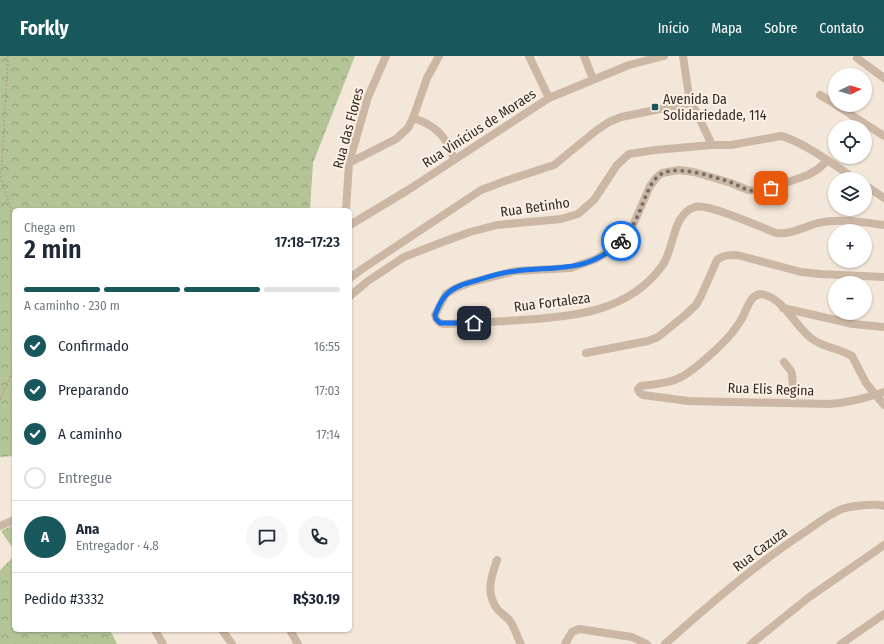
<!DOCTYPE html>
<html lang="pt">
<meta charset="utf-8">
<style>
body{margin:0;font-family:"Fira Sans Condensed",sans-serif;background:#f6f6f7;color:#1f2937;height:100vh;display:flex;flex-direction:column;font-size:15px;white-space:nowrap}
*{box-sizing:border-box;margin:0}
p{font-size:13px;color:#747a83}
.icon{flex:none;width:22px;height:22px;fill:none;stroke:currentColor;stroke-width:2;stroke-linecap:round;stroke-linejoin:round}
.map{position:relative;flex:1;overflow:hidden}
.drawer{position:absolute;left:12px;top:152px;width:340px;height:424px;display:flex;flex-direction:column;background:#fff;border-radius:6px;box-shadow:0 1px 3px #0004}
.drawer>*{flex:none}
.needle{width:26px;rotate:85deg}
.buttons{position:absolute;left:828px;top:12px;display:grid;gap:8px}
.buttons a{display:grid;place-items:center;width:44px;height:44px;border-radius:50%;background:#fff;box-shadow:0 1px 3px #0004;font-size:20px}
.pin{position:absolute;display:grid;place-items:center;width:34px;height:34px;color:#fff;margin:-17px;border-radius:8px;box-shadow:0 2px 6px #0006}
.courier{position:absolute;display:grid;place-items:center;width:40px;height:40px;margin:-20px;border:3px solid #1a73e8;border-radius:50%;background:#fff;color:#222;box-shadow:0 1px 5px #0007}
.overview em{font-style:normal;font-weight:600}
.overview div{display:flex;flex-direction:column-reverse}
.overview{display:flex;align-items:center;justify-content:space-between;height:68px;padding:0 12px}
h1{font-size:26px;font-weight:600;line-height:30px}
.bar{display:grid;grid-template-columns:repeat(4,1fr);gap:6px 4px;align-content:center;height:48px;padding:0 12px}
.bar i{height:5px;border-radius:3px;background:#e0e1e3}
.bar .selected{background:#18575c}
.bar p{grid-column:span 4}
.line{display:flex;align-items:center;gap:10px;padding:0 12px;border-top:1px solid #e0e1e3}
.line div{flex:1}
.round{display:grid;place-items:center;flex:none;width:42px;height:42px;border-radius:21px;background:#f6f6f7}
ol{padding:0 12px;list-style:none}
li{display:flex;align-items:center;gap:12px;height:44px}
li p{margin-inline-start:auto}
li .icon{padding:4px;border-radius:50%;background:#18575c;color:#fff;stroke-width:4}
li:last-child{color:#747a83}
li i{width:22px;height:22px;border:2px solid #e0e1e3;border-radius:50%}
header{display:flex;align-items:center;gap:24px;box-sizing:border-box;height:56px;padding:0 20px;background:#18575c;color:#fff}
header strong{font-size:19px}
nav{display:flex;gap:22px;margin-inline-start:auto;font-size:14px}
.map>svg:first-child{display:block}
.forest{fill:url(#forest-crowns)}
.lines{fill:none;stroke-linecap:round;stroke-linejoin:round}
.path{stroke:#b8a08e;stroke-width:1.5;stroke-dasharray:2 2;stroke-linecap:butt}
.minor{stroke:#ccb7a4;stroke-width:8}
.done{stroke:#796d65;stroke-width:4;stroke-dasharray:0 7.2}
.route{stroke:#1a73e8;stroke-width:5}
.poi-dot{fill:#18575c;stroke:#fbf1e5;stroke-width:1.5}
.labels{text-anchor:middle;stroke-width:4;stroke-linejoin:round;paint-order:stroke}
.poi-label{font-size:14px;fill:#372b26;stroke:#fbf1e5;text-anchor:start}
.street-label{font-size:14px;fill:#372b26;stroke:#fbf1e5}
</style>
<header>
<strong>Forkly</strong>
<nav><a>Início</a><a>Mapa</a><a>Sobre</a><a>Contato</a></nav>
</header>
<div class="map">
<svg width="884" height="588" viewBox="0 0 884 588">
<defs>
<pattern id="forest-crowns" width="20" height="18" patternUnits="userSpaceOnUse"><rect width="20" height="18" fill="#b4c497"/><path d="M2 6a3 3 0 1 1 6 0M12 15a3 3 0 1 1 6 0" fill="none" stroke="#939f7b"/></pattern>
</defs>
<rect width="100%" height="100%" fill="#f3e7d9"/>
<g class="forest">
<polygon points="0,0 355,0 313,107 310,154 14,154 14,400 0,401"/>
<polygon points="14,469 14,494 1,475"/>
<polygon points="14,500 14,574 110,574 117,588 0,588 0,514"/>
</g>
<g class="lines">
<g class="path">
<polyline points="8,0 1,122 14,163"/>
<polyline points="0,344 13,314 14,302"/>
</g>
<g class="minor">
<polyline points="529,0 549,42"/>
<polyline points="584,0 593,23"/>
<polyline points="683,0 690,47"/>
<polyline points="857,2 884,22"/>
<polyline points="820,39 835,48"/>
<polyline points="836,49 884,80"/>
<path d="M413,62C437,70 445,79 454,103"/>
<path d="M827,105L818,113L808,119L762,135L748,134L731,127L694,116L679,114L662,117L657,121L650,130L630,176L612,193L596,203L571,212L515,215L469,227L454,233L446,238L435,259C436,264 438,267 444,268C469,267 495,266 520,264C572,261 629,256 662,210C675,193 671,159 695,151C707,147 761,171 776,177C791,179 803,171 818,167C839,162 863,166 884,169"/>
<polyline points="349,107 396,83 408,72 413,62 427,22 439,0"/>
<polyline points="865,129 884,142"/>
<polyline points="346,154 349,107 368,41 386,0"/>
<polyline points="350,169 408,134 549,42 629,9 664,0"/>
<path d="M350,222L362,213L481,134L505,125L554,109L597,74L609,66L621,61L690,47L696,55L712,89H731L781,80C802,85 836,110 855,123"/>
<polyline points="350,240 368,225 404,201 440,187 470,176 497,169 561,163 578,158 594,144 617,109 629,98 655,94 712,89"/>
<polyline points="783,252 853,268 884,271"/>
<path d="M586,297L648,285L658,281L684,260L696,249L701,240L717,204C723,199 729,199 737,199L801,216L820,218L884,221"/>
<polyline points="784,306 791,315 792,318 794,347"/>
<path d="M884,336C865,342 848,347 828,348L688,345L643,339L640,337L638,333L641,330C653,328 668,328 679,322C693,316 722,289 732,277C735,273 738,269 741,264C747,255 750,234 765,239C784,244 796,271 811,282C823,292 839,292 852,300L866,327L884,349"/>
<polyline points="0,470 14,464"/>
<path d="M497,504C491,521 485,538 498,554C502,558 507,561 510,565C515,572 517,581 521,588"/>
<polyline points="155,574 163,588"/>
<polyline points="222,574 232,588"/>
<polyline points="290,574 298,588"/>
<polyline points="565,588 572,576 579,573 632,581 647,588"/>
<path d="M665,588C710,548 755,509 805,476C817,468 829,458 842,453C851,450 875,447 884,450"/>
<polyline points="751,588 808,542 884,489"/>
<polyline points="841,588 884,558"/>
</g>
</g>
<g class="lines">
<path class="done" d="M621,185C634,172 638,159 645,142C648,135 651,127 657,121C672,106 713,121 730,126C738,129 745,134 753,135C760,136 765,134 771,132"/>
<path class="route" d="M474,267H440L436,263L435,259C438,252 441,243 447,238C455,230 467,227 478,224C490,220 503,216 516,215C558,210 589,217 621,185"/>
</g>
<rect class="poi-dot" x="651" y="47" width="8" height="8" rx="2"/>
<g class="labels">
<g class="poi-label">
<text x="663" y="48">Avenida Da<tspan x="663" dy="16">Solidariedade, 114</tspan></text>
</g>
<g class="street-label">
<text transform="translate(348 72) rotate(-75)" y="5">Rua das Flores</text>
<text transform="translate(479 72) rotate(-33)" y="5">Rua Vinícius de Moraes</text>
<text transform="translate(535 151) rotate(-8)" y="5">Rua Betinho</text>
<text transform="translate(552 246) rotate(-7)" y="5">Rua Fortaleza</text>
<text transform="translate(771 333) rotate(2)" y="5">Rua Elis Regina</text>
<text transform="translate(760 493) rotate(-37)" y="5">Rua Cazuza</text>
</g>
</g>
</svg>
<div class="buttons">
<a><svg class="needle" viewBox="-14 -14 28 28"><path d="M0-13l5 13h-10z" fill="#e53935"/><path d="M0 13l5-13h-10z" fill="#747a83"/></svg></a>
<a><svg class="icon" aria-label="locate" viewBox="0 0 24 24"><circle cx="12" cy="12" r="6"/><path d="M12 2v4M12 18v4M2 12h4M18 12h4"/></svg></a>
<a><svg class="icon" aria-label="layers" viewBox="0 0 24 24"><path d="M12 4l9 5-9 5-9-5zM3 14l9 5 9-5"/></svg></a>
<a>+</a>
<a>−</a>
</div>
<div class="pin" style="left:771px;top:132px;background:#ea580c"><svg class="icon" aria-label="bag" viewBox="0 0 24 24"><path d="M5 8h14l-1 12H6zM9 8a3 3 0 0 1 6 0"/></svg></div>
<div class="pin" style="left:474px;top:267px;background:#1f2937"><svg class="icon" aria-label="home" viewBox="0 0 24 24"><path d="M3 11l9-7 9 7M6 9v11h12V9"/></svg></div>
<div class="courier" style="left:621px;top:185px"><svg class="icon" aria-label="bike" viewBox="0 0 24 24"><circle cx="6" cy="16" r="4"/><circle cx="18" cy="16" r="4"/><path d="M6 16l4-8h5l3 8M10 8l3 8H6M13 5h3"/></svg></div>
<section class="drawer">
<div class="overview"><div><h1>2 min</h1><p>Chega em</p></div><em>17:18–17:23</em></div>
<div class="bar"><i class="selected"></i><i class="selected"></i><i class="selected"></i><i></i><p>A caminho · 230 m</p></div>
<ol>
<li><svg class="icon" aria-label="check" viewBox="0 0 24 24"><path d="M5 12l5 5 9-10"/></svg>Confirmado<p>16:55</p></li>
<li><svg class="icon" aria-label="check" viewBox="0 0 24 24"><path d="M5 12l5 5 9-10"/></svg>Preparando<p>17:03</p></li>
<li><svg class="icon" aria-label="check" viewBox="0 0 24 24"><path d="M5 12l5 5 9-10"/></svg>A caminho<p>17:14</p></li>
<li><i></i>Entregue</li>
</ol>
<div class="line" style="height:72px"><b class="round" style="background:#18575c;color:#fff">A</b><div><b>Ana</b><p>Entregador · 4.8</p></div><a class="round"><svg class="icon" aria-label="chat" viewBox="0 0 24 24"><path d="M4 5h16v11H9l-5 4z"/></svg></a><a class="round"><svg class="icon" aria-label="phone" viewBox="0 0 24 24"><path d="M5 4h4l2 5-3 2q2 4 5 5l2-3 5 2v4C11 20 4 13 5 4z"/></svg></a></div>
<div class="line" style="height:52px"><div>Pedido #3332</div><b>R$30.19</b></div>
</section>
</div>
